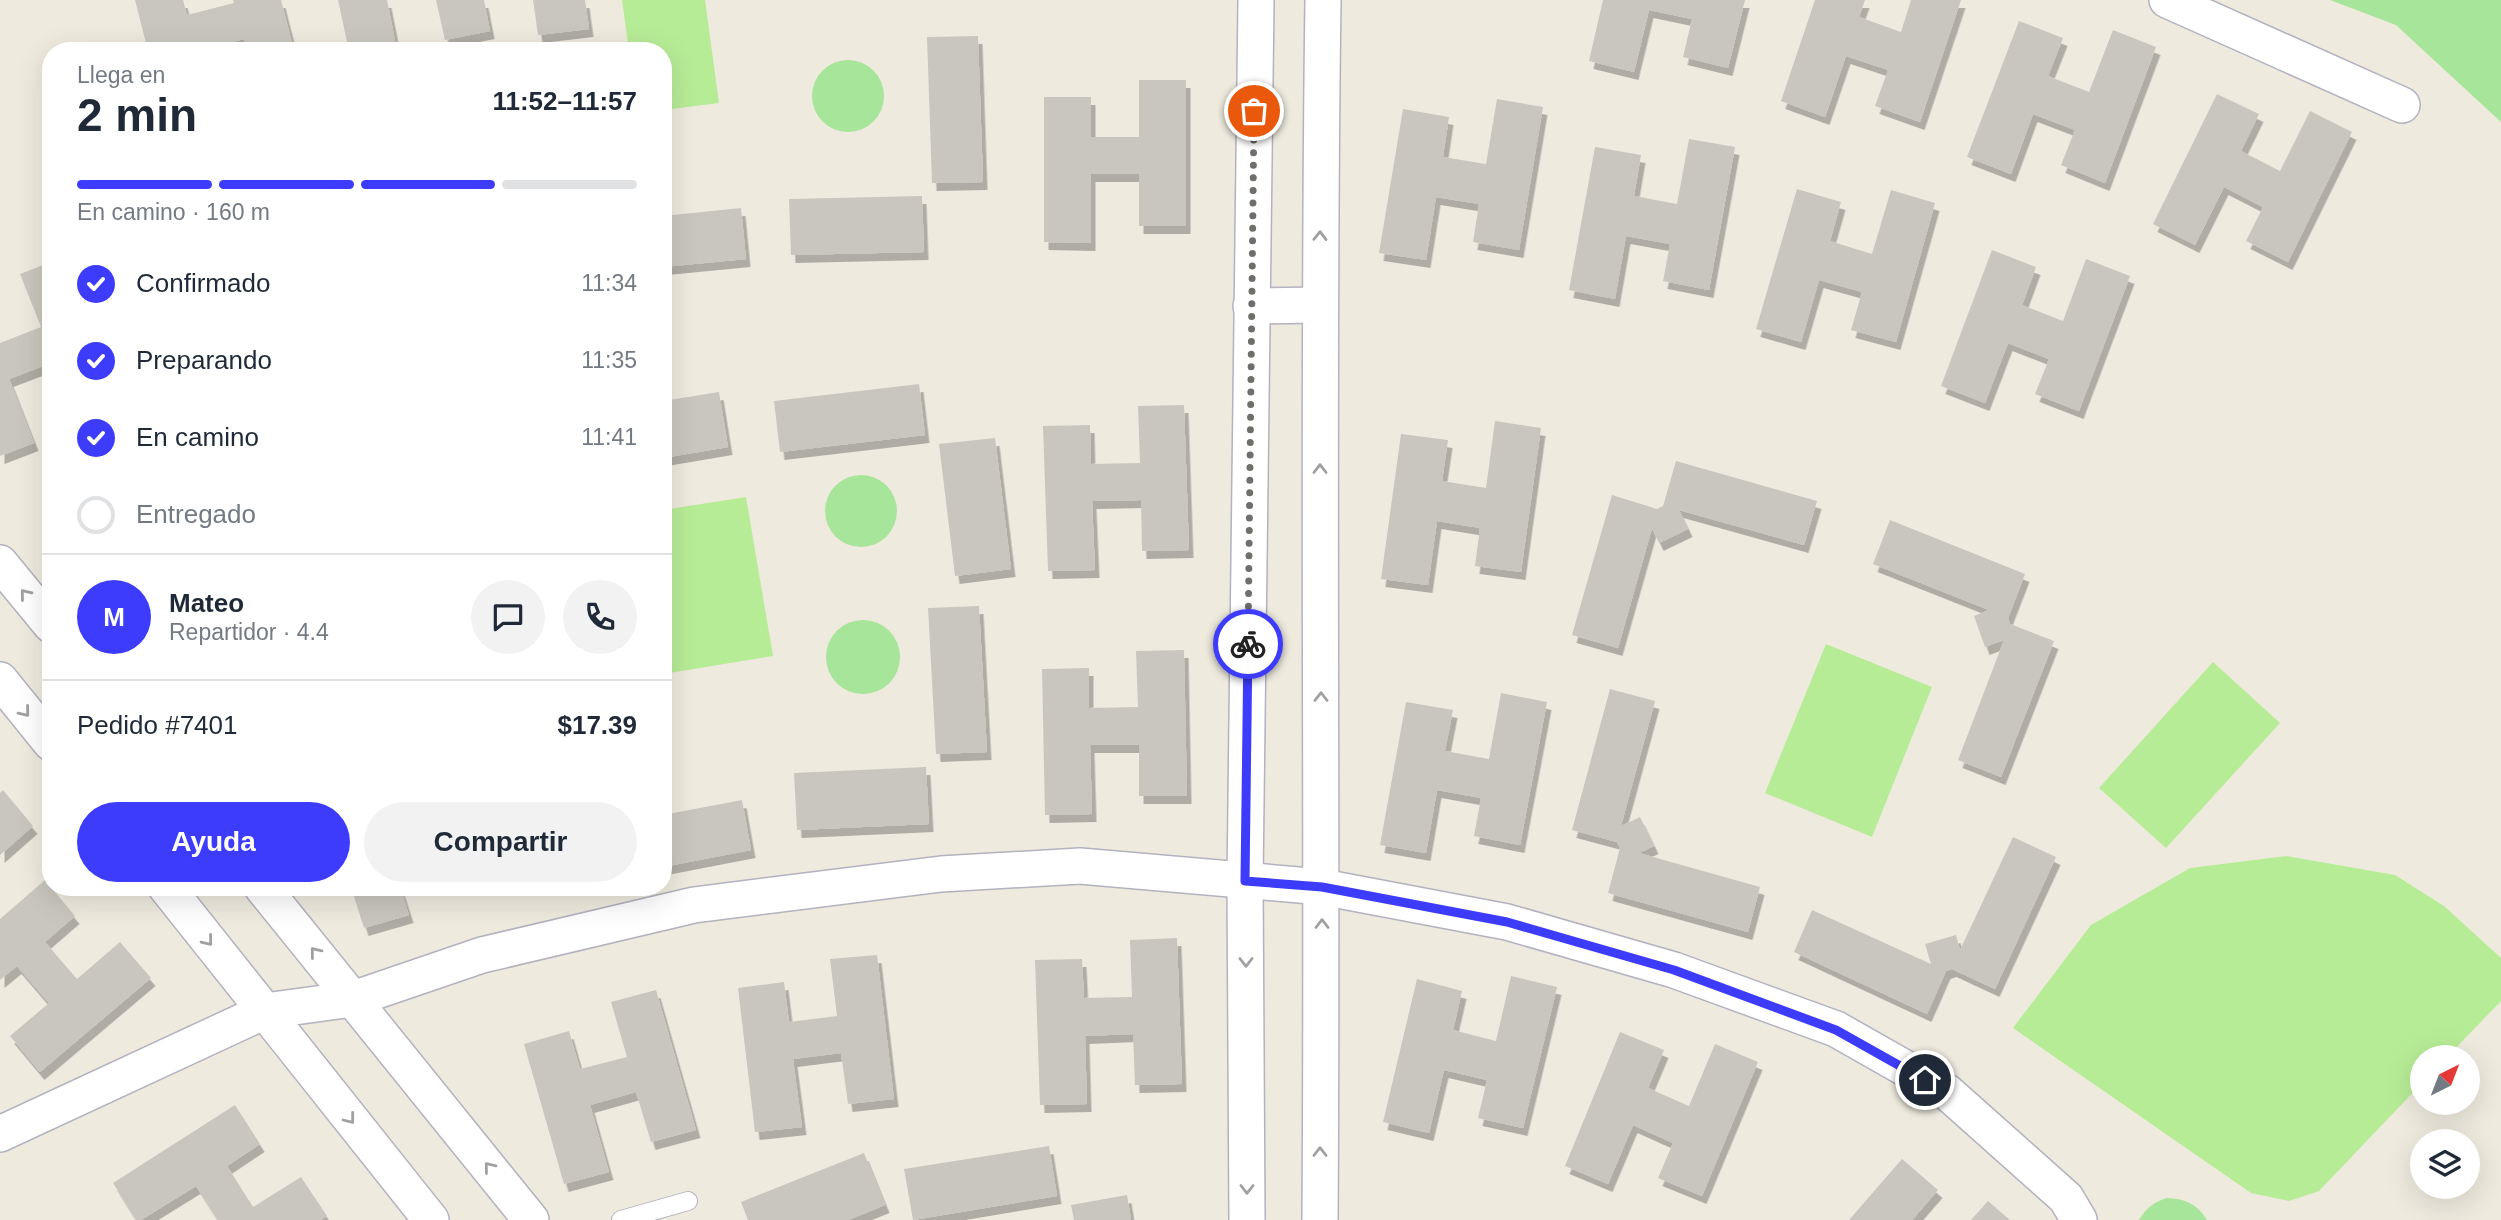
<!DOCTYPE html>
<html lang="es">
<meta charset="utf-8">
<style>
body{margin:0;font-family:Arial,sans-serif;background:#f2f2f3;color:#1f2937;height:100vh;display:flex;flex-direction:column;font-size:26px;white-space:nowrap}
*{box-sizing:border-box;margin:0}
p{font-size:23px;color:#747a83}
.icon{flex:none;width:38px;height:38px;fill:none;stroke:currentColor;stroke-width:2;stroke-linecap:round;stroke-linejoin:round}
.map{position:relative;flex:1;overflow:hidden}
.drawer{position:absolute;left:42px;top:42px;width:630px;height:854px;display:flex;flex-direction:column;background:#fff;border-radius:28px;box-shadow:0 7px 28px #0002}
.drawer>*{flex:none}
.needle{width:46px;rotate:42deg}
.buttons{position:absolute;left:2410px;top:1045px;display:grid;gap:14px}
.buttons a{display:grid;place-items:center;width:70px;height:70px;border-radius:50%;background:#fff;box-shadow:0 7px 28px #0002;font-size:35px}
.pin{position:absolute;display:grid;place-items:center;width:60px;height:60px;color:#fff;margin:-30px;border:4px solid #fff;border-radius:50%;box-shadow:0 2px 7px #0007}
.courier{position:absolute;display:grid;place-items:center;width:70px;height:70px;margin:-35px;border:5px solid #3d3cfc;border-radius:50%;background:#fff;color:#222;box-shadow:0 2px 9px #0007}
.summary em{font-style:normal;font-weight:700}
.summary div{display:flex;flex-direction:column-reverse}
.summary{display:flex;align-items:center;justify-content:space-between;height:119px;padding:0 35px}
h1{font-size:46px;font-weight:700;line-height:52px}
.bar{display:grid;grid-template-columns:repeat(4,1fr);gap:10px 7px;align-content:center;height:84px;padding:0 35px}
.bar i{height:9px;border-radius:5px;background:#e0e1e3}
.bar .on{background:#3d3cfc}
.bar p{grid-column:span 4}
.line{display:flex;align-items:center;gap:18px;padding:0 35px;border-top:2px solid #e0e1e3}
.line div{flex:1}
.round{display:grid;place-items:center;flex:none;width:74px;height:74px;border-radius:37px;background:#f2f2f3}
ol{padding:0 35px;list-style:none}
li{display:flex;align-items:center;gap:21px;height:77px}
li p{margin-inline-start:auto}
li .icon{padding:7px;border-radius:50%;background:#3d3cfc;color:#fff;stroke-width:4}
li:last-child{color:#747a83}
li i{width:38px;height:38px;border:4px solid #e0e1e3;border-radius:50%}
.button{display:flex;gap:14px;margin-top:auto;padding:14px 35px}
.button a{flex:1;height:80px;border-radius:42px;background:#3d3cfc;color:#fff;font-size:28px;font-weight:700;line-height:80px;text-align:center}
.button a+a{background:#f2f2f3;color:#1f2937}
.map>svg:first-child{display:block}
.green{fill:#a6e59a}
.pitch{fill:#b7ec96}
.building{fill:#c9c7bd;filter:url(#shadow)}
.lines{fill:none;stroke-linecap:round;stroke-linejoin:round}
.lane-casing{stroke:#b2b2c0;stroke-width:20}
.street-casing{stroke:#b2b2c0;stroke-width:38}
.lane{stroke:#fff;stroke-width:18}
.street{stroke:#fff;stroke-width:35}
.oneway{stroke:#a0a0a0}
.done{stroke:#706e6a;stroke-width:7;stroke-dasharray:0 12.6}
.route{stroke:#3d3cfc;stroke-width:9}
</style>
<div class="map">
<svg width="2501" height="1220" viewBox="0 0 2501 1220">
<defs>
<filter id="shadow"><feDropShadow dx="4.5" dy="8" stdDeviation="0" flood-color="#0004"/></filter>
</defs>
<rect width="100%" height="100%" fill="#eeeade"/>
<g class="green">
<polygon points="2330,0 2501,0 2501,122 2396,25"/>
<circle cx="848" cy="96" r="36"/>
<circle cx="861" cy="511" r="36"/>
<circle cx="863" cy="657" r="37"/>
<path d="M2167,1198C2186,1199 2197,1204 2207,1220H2139C2146,1208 2154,1202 2167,1198Z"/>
</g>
<g class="pitch">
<polygon points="622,0 705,0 719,103 663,110 663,51 629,51"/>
<polygon points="746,497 773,656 663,674 663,510"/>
<polygon points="1826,644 1932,687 1872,837 1765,793"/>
<polygon points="2213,662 2280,723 2166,848 2099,788"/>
<polygon points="2286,856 2395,875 2444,906 2501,958 2501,1001 2447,1057 2422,1057 2422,1083 2319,1191 2289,1201 2251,1193 2013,1028 2091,925 2190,868"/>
</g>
<g class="building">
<polygon points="135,0 183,0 187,15 234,3 233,0 281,0 294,51 246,51 244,39 196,51 148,51"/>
<polygon points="338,0 387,0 397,51 349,51"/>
<polygon points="436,0 484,0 490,31 445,40"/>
<polygon points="533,0 585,0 589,29 538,35"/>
<polygon points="1603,0 1745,0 1728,68 1683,57 1692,19 1649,10 1634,72 1589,61"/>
<polygon points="1815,0 1865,0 1859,17 1901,32 1911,0 1961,0 1920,122 1875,106 1888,70 1846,56 1825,117 1781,101"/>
<polygon points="2019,21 2063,38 2048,76 2089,92 2113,30 2156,47 2105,183 2061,165 2075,130 2033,114 2011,174 1967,157"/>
<polygon points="978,36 983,182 932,183 927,37"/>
<polygon points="1139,80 1186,80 1186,226 1139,226 1139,174 1091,174 1091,243 1044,242 1044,97 1091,97 1091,137 1139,137"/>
<polygon points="2217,94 2259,114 2241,151 2280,171 2310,111 2352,132 2288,262 2246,241 2263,207 2224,187 2195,245 2153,224"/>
<polygon points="1497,99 1543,107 1519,250 1473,242 1479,204 1436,197 1426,260 1379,253 1403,109 1449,117 1443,157 1486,164"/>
<polygon points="1689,139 1735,147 1709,290 1663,281 1670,244 1626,236 1615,299 1569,290 1595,147 1641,155 1634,196 1677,204"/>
<polygon points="1797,189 1841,202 1830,241 1872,254 1891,190 1935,203 1896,342 1851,330 1862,292 1819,280 1801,342 1756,329"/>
<polygon points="922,196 924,252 791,255 789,199"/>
<polygon points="741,208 746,259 663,267 663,216"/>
<polygon points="1992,250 2036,267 2022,305 2063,321 2086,259 2130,276 2079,411 2035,394 2049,359 2008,343 1985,403 1941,386"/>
<polygon points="51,262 51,363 9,379 34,443 0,456 0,343 41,327 20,274"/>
<polygon points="919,384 925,435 780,452 774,401"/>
<polygon points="719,392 728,447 663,458 663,401"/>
<polygon points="1184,405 1189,550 1142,551 1141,500 1092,501 1095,570 1048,571 1043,426 1090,425 1091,464 1140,463 1138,406"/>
<polygon points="1495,421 1541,428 1521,572 1475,566 1480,528 1437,521 1428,585 1381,579 1401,434 1448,440 1442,481 1486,488"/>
<polygon points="995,438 1011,569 955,576 939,444"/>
<polygon points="1676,461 1817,501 1804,545 1679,510 1688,529 1659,543 1652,528 1618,648 1572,635 1612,495 1657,509 1663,506"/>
<polygon points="1890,520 2025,574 2008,618 2010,624 2054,641 2001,777 1958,760 2004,640 1985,647 1974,616 1989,610 1873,564"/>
<polygon points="979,606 987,752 936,754 928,608"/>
<polygon points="1184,650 1187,796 1139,796 1139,745 1090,745 1092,814 1045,815 1042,669 1089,668 1089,708 1138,707 1136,651"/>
<polygon points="1610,689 1655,701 1621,826 1640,817 1654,846 1639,853 1760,887 1748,932 1608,893 1620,848 1617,842 1572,830"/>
<polygon points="1501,693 1547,702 1520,845 1474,836 1481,798 1437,790 1426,853 1380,845 1406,702 1453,710 1445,751 1489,759"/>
<polygon points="926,767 929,824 797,830 794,773"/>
<polygon points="3,790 33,826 0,855 0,793"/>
<polygon points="742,800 751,850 663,867 663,815"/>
<polygon points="2013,837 2056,857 1995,989 1952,969 1946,971 1927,1014 1794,952 1812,910 1931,964 1925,944 1956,935 1960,950"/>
<polygon points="45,880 75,916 45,942 77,979 120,942 151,978 40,1072 10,1036 49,1003 17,966 0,980 0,919"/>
<polygon points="351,887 400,887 409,915 364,928"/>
<polygon points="1177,938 1182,1084 1135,1085 1133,1034 1085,1036 1087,1104 1040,1105 1035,960 1082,959 1084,998 1132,997 1130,940"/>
<polygon points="877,955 894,1099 848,1104 841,1053 793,1059 802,1127 755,1132 738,988 784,982 789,1022 837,1016 830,959"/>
<polygon points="1511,976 1557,987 1523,1128 1478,1118 1487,1080 1444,1070 1429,1133 1383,1122 1417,979 1462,991 1453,1030 1496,1041"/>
<polygon points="656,990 696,1130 651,1142 636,1092 590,1105 609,1172 564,1184 524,1044 569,1031 580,1069 627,1057 611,1002"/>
<polygon points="1620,1032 1664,1050 1648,1088 1689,1106 1715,1044 1758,1062 1702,1196 1658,1178 1673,1143 1633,1125 1608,1184 1565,1166"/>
<polygon points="235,1105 260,1144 227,1166 253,1207 301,1177 327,1216 320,1220 218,1220 196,1186 141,1220 136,1220 113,1183"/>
<polygon points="1049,1146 1057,1196 913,1220 904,1169"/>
<polygon points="864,1153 885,1205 848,1220 748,1220 741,1202"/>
<polygon points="1902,1159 1938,1190 1912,1220 1849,1220"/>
<polygon points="1127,1195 1131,1220 1074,1220 1071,1205"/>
<polygon points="1988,1201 2010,1220 1971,1220"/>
</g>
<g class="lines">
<g class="lane-casing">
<polyline id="lane" points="621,1220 688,1201"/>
</g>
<g class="street-casing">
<g id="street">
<polyline points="2167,0 2402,105"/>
<polyline points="1251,306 1319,305"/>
<polyline points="0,563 51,625"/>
<polyline points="0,680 51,743"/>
<polyline points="166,887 431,1220"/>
<polyline points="262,887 531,1220"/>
<polyline points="0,1134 265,1011 353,999 482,955 694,905 941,874 1080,866 1322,887 1507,922 1674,970 1836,1029 1947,1092 2066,1198 2079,1220"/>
<polyline points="1247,1220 1245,881 1256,0"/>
<path d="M1320,1220C1323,813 1317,407 1323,0"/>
</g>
</g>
<use href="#lane" class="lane"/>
<use href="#street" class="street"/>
</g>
<defs><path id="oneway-chevron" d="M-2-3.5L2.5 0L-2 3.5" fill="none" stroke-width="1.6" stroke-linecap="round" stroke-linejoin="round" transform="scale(1.75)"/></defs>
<g class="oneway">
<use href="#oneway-chevron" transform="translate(1320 236) rotate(-89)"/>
<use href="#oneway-chevron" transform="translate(1320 469) rotate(-90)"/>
<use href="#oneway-chevron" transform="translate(25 594) rotate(-129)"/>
<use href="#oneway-chevron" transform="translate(1321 697) rotate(-90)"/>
<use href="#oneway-chevron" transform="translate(25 712) rotate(51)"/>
<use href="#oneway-chevron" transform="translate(1322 924) rotate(-90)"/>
<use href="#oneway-chevron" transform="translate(208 941) rotate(51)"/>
<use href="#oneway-chevron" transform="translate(315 952) rotate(-129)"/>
<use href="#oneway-chevron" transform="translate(1246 962) rotate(90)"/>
<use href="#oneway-chevron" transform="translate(350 1119) rotate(52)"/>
<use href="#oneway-chevron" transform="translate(1320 1152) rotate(-90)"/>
<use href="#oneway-chevron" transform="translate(489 1167) rotate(-129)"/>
<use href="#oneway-chevron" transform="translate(1247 1189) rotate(90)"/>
</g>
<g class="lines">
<polyline class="done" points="1248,644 1254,111"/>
<polyline class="route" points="1248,644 1245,881 1322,887 1507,922 1674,970 1836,1030 1925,1080"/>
</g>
</svg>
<div class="buttons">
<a><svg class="needle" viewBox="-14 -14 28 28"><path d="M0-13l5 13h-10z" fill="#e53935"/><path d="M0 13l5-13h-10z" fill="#747a83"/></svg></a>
<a><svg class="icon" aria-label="layers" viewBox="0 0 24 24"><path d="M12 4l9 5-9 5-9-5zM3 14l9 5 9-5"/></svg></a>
</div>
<div class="pin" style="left:1254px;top:111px;background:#ea580c"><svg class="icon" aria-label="bag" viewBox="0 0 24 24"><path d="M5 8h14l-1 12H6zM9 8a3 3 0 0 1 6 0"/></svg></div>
<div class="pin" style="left:1925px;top:1080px;background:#1f2937"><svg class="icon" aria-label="home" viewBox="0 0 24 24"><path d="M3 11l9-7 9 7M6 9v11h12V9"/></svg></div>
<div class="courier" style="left:1248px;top:644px"><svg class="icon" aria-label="bike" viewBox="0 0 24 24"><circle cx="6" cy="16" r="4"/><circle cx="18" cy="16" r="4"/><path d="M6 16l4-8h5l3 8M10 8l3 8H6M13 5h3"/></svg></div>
<section class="drawer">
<div class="summary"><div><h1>2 min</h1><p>Llega en</p></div><em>11:52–11:57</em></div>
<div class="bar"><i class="on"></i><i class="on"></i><i class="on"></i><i></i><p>En camino · 160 m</p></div>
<ol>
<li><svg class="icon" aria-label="check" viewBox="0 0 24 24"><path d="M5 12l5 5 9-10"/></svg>Confirmado<p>11:34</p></li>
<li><svg class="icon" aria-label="check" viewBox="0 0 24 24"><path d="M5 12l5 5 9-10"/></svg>Preparando<p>11:35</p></li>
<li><svg class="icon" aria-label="check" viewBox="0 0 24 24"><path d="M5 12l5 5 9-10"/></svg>En camino<p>11:41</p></li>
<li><i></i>Entregado</li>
</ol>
<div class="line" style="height:126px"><b class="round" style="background:#3d3cfc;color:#fff">M</b><div><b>Mateo</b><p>Repartidor · 4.4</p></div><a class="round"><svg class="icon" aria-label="chat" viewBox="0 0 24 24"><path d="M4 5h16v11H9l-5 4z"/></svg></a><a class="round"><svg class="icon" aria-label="phone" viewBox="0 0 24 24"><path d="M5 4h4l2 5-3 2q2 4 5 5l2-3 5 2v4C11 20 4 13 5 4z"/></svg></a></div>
<div class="line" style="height:91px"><div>Pedido #7401</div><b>$17.39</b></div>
<div class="button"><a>Ayuda</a><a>Compartir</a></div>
</section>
</div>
